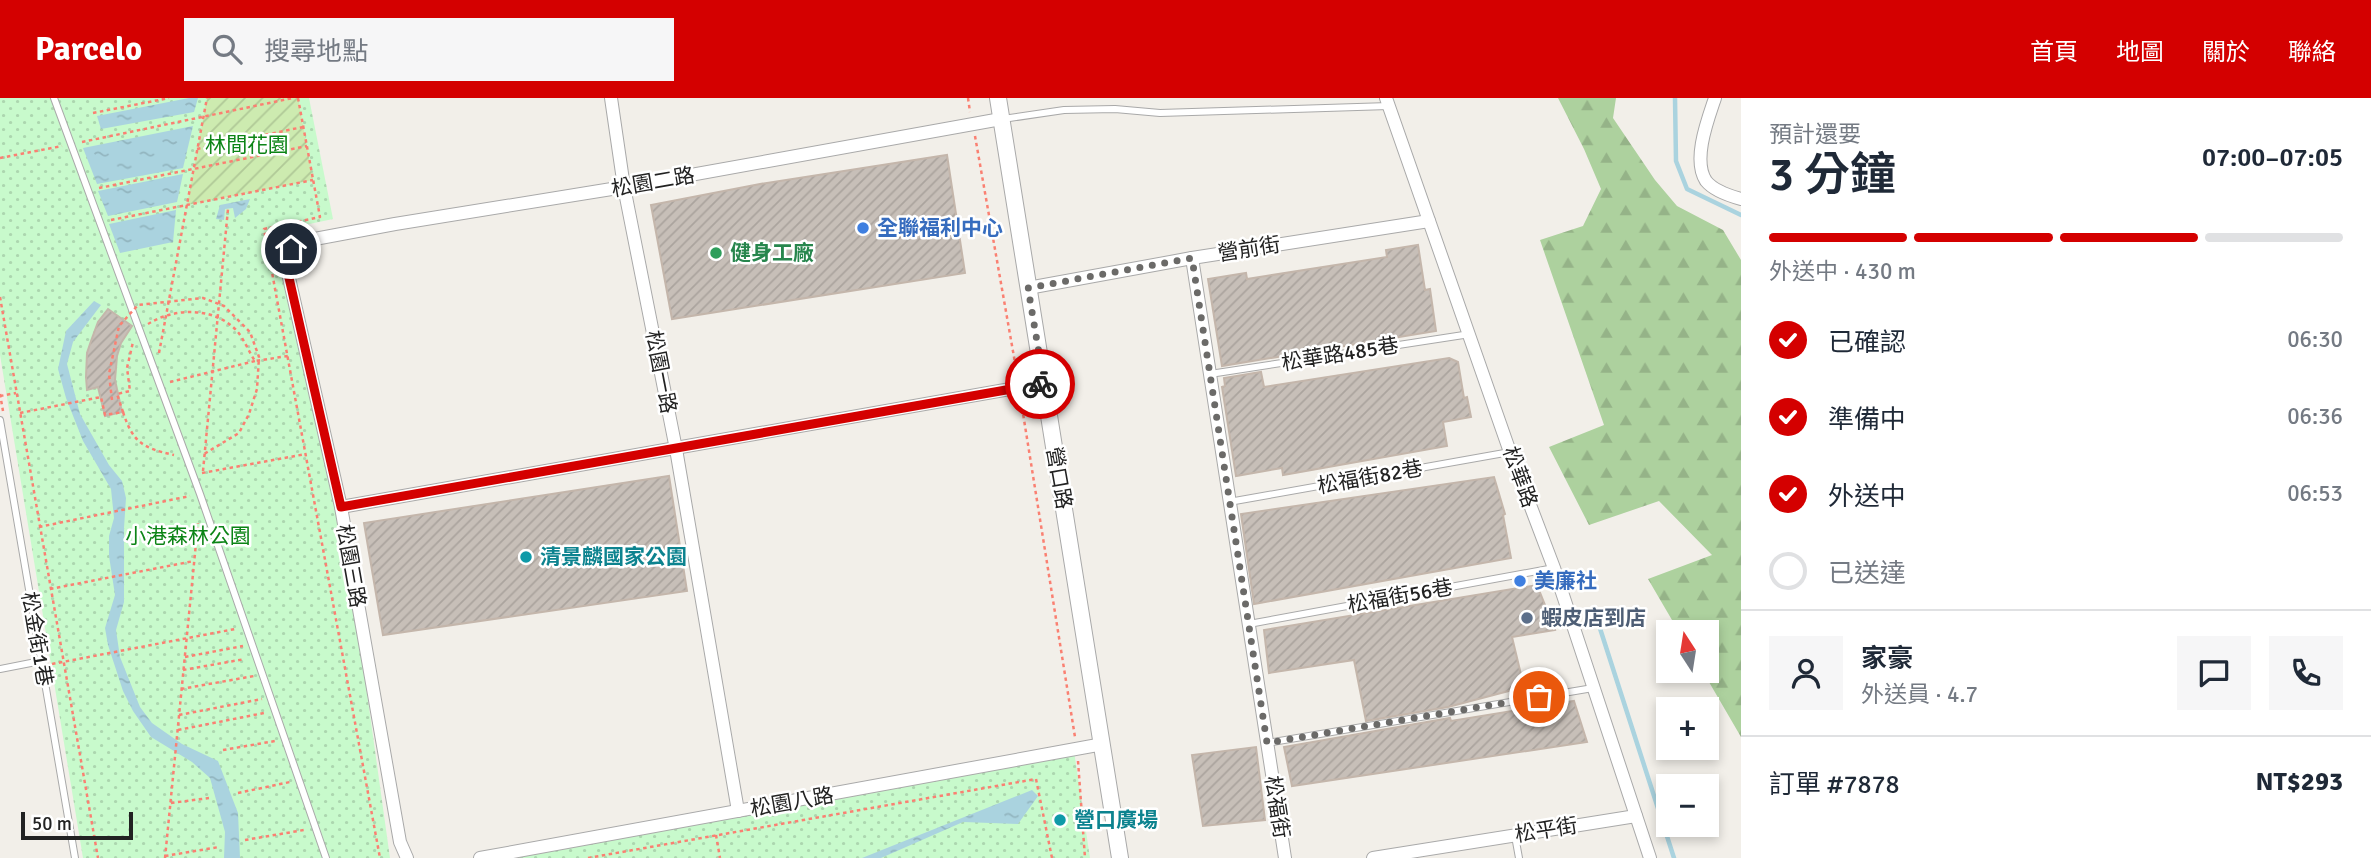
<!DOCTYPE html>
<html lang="zh-TW">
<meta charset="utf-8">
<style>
body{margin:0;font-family:Signika,"Noto Sans TC",sans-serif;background:#f6f6f7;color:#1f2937;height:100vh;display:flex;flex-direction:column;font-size:26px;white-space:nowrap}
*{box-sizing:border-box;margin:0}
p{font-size:23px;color:#747a83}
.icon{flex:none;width:38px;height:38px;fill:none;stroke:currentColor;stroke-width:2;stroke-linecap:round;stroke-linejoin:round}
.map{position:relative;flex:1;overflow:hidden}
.drawer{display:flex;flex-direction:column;background:#fff;width:630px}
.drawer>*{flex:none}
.needle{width:46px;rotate:348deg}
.controls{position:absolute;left:1656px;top:522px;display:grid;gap:14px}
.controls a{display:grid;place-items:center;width:63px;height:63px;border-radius:0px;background:#fff;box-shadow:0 4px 10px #0003;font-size:35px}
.scale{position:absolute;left:21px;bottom:18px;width:112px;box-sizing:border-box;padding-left:7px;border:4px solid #222;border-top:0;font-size:19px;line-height:24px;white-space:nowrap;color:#222;-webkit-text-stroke:5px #fff;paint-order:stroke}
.pin{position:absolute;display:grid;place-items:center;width:60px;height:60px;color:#fff;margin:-30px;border:4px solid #fff;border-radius:50%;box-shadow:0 2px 7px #0007}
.courier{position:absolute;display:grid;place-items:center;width:70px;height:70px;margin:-35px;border:5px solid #d40000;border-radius:50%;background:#fff;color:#222;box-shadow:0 2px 9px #0007}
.head em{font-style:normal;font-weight:600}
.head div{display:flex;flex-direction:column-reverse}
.head{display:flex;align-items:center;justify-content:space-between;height:119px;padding:0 28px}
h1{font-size:46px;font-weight:600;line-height:52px}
.bar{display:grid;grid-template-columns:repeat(4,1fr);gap:10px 7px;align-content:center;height:84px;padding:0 28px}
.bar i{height:9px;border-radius:5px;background:#e0e1e3}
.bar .active{background:#d40000}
.bar p{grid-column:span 4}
.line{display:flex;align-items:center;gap:18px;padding:0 28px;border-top:2px solid #e0e1e3}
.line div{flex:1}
.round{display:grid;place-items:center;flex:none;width:74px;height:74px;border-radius:0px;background:#f6f6f7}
ol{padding:0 28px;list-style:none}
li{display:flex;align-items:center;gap:21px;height:77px}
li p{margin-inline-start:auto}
li .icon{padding:7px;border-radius:50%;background:#d40000;color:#fff;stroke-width:4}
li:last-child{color:#747a83}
li i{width:38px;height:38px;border:4px solid #e0e1e3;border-radius:50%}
header{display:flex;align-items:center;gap:42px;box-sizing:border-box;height:98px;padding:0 35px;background:#d40000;color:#fff}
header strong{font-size:33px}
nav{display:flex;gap:38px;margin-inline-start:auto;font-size:24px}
.search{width:490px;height:63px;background:#f6f6f7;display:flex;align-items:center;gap:18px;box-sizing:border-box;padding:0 24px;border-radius:0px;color:#747a83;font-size:26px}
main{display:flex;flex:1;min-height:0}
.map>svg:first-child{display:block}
.forest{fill:url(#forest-firs)}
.park{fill:url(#park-dots)}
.garden{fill:url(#garden-furrows)}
.water{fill:url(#water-ripples)}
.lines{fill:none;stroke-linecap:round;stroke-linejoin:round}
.stream{stroke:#aad3df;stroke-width:4.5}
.building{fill:url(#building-hatch);stroke:#c4b6ab;stroke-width:2}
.service-casing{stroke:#a9a9a9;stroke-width:8}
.minor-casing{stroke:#a9a9a9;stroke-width:14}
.tertiary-casing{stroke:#a9a9a9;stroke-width:18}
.path{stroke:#fa8072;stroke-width:2.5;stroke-dasharray:3.5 3.5;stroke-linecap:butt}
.service{stroke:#fff;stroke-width:6}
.minor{stroke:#fff;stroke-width:12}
.tertiary{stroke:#fff;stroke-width:16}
.path-bridge{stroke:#fa8072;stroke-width:2.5;stroke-dasharray:3.5 3.5;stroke-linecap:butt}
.done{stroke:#6b6a68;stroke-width:7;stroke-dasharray:0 12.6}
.route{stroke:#d40000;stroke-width:9}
.shop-dot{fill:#3f7fe0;stroke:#fff;stroke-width:2.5}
.leisure-dot{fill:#2e9e5b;stroke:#fff;stroke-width:2.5}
.culture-dot{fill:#0f9aa8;stroke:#fff;stroke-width:2.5}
.service-dot{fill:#5c6f8a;stroke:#fff;stroke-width:2.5}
.labels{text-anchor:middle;stroke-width:5;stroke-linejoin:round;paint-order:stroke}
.park-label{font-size:21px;fill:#0c8416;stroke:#fff}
.street-label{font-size:21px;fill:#222;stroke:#fff}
.shop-label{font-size:21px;font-weight:bold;fill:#366cbe;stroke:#fff;text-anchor:start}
.leisure-label{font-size:21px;font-weight:bold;fill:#27864d;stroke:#fff;text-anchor:start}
.culture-label{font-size:21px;font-weight:bold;fill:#0d838f;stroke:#fff;text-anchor:start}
.service-label{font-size:21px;font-weight:bold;fill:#4e5e75;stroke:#fff;text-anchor:start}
</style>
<header>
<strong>Parcelo</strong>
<div class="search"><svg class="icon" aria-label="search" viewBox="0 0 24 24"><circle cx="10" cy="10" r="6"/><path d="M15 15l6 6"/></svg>搜尋地點</div>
<nav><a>首頁</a><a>地圖</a><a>關於</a><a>聯絡</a></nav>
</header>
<main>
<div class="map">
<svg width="1741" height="760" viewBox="0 0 1741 760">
<defs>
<pattern id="forest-firs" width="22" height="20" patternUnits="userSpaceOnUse" patternTransform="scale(1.75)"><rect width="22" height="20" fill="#add19e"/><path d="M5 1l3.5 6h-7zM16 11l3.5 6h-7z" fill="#95b388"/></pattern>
<pattern id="park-dots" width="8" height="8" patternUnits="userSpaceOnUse" patternTransform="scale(1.75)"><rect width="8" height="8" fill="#c8facc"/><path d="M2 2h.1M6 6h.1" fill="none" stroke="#acd6af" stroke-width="1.8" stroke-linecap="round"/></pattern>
<pattern id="garden-furrows" width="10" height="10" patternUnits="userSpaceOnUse" patternTransform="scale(1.75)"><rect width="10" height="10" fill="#cdebb0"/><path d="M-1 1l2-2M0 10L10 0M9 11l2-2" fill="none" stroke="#b0c997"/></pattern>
<pattern id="water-ripples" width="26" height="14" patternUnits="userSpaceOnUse" patternTransform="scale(1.75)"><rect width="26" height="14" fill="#aad3df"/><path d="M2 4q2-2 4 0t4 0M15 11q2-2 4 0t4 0" fill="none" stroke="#92b5bf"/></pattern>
<pattern id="building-hatch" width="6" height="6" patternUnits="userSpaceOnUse" patternTransform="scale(1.75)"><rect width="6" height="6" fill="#c7bfb8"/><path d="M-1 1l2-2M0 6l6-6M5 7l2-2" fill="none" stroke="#aba49e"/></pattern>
</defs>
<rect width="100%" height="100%" fill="#f2efe9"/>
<polygon class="forest" points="1558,0 1616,0 1613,20 1655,82 1677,108 1723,132 1741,162 1741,639 1702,572 1706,572 1706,534 1679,534 1648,481 1712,457 1659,403 1589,427 1549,349 1604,327 1540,142 1583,128 1601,91 1584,51"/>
<g class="park">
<polygon points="0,0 309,0 333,121 281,132 341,409 390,760 83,760 0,257"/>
<polygon points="1074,653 1090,760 512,760"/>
</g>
<polygon class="garden" points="207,0 298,0 313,82 187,107"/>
<g class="water">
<polygon points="189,0 198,0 194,14 101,31 97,18"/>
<polygon points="193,28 183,70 97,86 83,50"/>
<polygon points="183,76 177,104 108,118 98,93"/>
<polygon points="250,101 246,111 235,120 233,110 225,111 224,122 216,121 220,107"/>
<polygon points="176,112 173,144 120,155 109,126"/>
<polygon points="94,203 101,207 73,244 67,266 80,316 109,367 122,383 126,400 124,430 124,504 116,532 120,559 140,609 152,625 182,646 218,663 238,715 240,760 224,760 225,734 210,680 192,664 151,639 133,613 123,593 108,547 105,530 115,497 109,458 109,438 114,420 111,391 83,343 66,300 58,271 66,233"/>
<polygon points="1032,692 1038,698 1018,726 963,724 881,760 862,760"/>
</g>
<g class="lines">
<g class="stream">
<polyline points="1675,0 1676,63 1687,91 1741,117"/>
<polyline points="1596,518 1674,760"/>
</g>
</g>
<g class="building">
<polygon points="947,57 965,175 672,221 651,107 760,86"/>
<polygon points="1418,147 1425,192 1430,191 1436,233 1222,268 1208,181 1246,175 1247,181 1387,159 1386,152"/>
<polygon points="108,211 132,228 121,245 117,258 115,282 122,314 105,318 98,289 87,292 86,279 87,255 91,243 98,224"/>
<polygon points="1449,260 1458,264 1464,300 1467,299 1471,319 1443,324 1447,348 1283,377 1282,370 1236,378 1222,289 1225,288 1224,280 1261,274 1264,289"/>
<polygon points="669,378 687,493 383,537 364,425"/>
<polygon points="1494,379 1505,416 1503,417 1511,460 1254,506 1241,416"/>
<polygon points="1537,487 1555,532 1512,539 1524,589 1448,609 1366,623 1354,562 1269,575 1264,532"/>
<polygon points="1574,603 1587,644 1292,688 1284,649 1450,620 1451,623"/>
<polygon points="1256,649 1265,722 1203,728 1192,657"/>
</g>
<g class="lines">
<g class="service-casing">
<g id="service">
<polyline points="54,0 200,396 326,760"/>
<polyline points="1003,21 1064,12 1115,11 1160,15 1389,8"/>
<polyline points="1210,276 1470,236"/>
<polyline points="0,322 75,760"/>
<polyline points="1229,404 1510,354"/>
<polyline points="1249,526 1554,470"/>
<polyline points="0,571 41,563"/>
<polyline points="1267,645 1593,590"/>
<polyline points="1515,738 1519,760"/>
</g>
</g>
<g class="minor-casing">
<g id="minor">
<polyline points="611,0 624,89 676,351 738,713"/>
<polyline points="1386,0 1510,354 1554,470 1650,760"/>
<path d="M1715,0C1708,21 1692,62 1706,83C1714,93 1730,98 1741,101"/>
<polyline points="1192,160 1285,760"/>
<polyline points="1028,190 1192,160 1429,123"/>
<polyline points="341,409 1044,285"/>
<polyline points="407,760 400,744 341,409 287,171 291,151 304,143 395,126 624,89 1001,21"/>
<polyline points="480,760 1103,646"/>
<polyline points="1373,760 1636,718"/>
</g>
</g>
<g class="tertiary-casing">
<polyline id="tertiary" points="998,0 1120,760"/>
</g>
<g class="path">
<polyline points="298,0 320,119 264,131 380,760"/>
<polyline points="968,0 970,14"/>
<polyline points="93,15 169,0"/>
<polyline points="975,38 1017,276"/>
<polyline points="82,44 293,0"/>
<polyline points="197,51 303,29"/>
<polyline points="0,60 62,48"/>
<polyline points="99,90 307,48"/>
<polyline points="111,122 313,82"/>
<polyline points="0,199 98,760"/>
<path d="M148,226C175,209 215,209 237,233C244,241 249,254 255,263L288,258"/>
<polyline points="159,255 207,0"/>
<polyline points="170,284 255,263"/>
<polyline points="0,296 3,313"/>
<polyline points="0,298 16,295"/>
<polyline points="1021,303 1075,639"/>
<path d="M123,314C133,345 143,350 174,357"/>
<polyline points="20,315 101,299 105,317 123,314 117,296 130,293 127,270 133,244"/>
<polyline points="203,373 228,111"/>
<polyline points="202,375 306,356"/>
<polyline points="39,429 190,398"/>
<polyline points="50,491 194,463"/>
<polyline points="185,559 243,548"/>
<polyline points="52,566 235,531"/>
<polyline points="183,572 245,561"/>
<polyline points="181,591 254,578"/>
<polyline points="179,617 262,601"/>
<polyline points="178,632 264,615"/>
<polyline points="223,652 275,643"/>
<polyline points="1078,663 1085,760"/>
<polyline points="238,695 290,684"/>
<polyline points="171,705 209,700"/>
<polyline points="716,737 720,760"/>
<polyline points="245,742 304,732"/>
<polyline points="165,758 219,749"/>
<polyline points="165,760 198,425"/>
<polyline points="588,760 1036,681 1052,760"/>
</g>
<use href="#service" class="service"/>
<use href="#minor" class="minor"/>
<use href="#tertiary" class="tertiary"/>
<polyline class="path-bridge" points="112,302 109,276 119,228 138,207 203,200 224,208 250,234 259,259 257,291 249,316 239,335 204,356"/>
</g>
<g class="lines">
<polyline class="done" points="1040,286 1044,285 1028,190 1192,160 1267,645 1539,599"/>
<polyline class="route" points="291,151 287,171 341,409 1040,286"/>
</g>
<g class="shop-dot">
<circle cx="863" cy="130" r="7"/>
<circle cx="1520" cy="483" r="7"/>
</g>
<circle class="leisure-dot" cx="716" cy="155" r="7"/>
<g class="culture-dot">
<circle cx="526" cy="459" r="7"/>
<circle cx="1060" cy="722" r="7"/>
</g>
<circle class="service-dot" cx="1527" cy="520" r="7"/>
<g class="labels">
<g class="park-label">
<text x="247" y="54">林間花園</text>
<text x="188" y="445">小港森林公園</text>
</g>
<g class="street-label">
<text transform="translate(653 84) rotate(-10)" y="7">松園二路</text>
<text transform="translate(1249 151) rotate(-9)" y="7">營前街</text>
<text transform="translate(1340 256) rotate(-9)" y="7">松華路485巷</text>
<text transform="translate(661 274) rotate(79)" y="7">松園一路</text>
<text transform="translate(1370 379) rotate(-10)" y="7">松福街82巷</text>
<text transform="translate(1520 379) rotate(70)" y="7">松華路</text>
<text transform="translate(1059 380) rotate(80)" y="7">營口路</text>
<text transform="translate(351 468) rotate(80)" y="7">松園三路</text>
<text transform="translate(1400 498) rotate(-10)" y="7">松福街56巷</text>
<text transform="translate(37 541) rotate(80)" y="7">松金街1巷</text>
<text transform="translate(792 704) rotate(-10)" y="7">松園八路</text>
<text transform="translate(1277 709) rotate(81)" y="7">松福街</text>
<text transform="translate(1546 732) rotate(-9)" y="7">松平街</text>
</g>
<g class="shop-label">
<text x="877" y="137">全聯福利中心</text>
<text x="1534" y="490">美廉社</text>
</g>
<g class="leisure-label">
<text x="730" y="162">健身工廠</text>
</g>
<g class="culture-label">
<text x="540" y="466">清景麟國家公園</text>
<text x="1074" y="729">營口廣場</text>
</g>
<g class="service-label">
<text x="1541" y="527">蝦皮店到店</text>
</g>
</g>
</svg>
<div class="controls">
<a><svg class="needle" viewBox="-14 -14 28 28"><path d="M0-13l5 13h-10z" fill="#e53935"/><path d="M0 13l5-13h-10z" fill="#747a83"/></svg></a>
<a>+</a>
<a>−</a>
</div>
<div class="scale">50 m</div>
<div class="pin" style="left:1539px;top:599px;background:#ea580c"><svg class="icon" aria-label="bag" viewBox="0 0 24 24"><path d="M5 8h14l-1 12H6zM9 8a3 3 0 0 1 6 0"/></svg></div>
<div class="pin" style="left:291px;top:151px;background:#1f2937"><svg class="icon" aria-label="home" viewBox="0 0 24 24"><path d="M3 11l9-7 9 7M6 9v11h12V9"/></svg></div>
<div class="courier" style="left:1040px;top:286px"><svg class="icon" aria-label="bike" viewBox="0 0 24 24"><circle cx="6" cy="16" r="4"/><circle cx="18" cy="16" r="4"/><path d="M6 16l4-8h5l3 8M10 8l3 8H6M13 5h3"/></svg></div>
</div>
<section class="drawer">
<div class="head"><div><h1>3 分鐘</h1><p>預計還要</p></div><em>07:00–07:05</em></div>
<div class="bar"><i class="active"></i><i class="active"></i><i class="active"></i><i></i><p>外送中 · 430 m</p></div>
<ol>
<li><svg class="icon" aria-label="check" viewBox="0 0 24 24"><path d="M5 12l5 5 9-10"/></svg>已確認<p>06:30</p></li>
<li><svg class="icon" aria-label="check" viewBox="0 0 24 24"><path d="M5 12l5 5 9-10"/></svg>準備中<p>06:36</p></li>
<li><svg class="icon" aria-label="check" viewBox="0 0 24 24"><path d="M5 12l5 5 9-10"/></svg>外送中<p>06:53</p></li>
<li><i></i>已送達</li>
</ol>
<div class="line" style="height:126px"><a class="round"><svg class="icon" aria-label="person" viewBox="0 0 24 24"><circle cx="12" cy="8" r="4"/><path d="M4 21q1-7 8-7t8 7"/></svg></a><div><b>家豪</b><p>外送員 · 4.7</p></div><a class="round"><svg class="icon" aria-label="chat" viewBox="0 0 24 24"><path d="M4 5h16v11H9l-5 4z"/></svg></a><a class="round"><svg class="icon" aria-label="phone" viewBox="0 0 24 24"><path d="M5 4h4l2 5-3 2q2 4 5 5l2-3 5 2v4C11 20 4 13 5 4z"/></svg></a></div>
<div class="line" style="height:91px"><div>訂單 #7878</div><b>NT$293</b></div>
</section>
</main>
